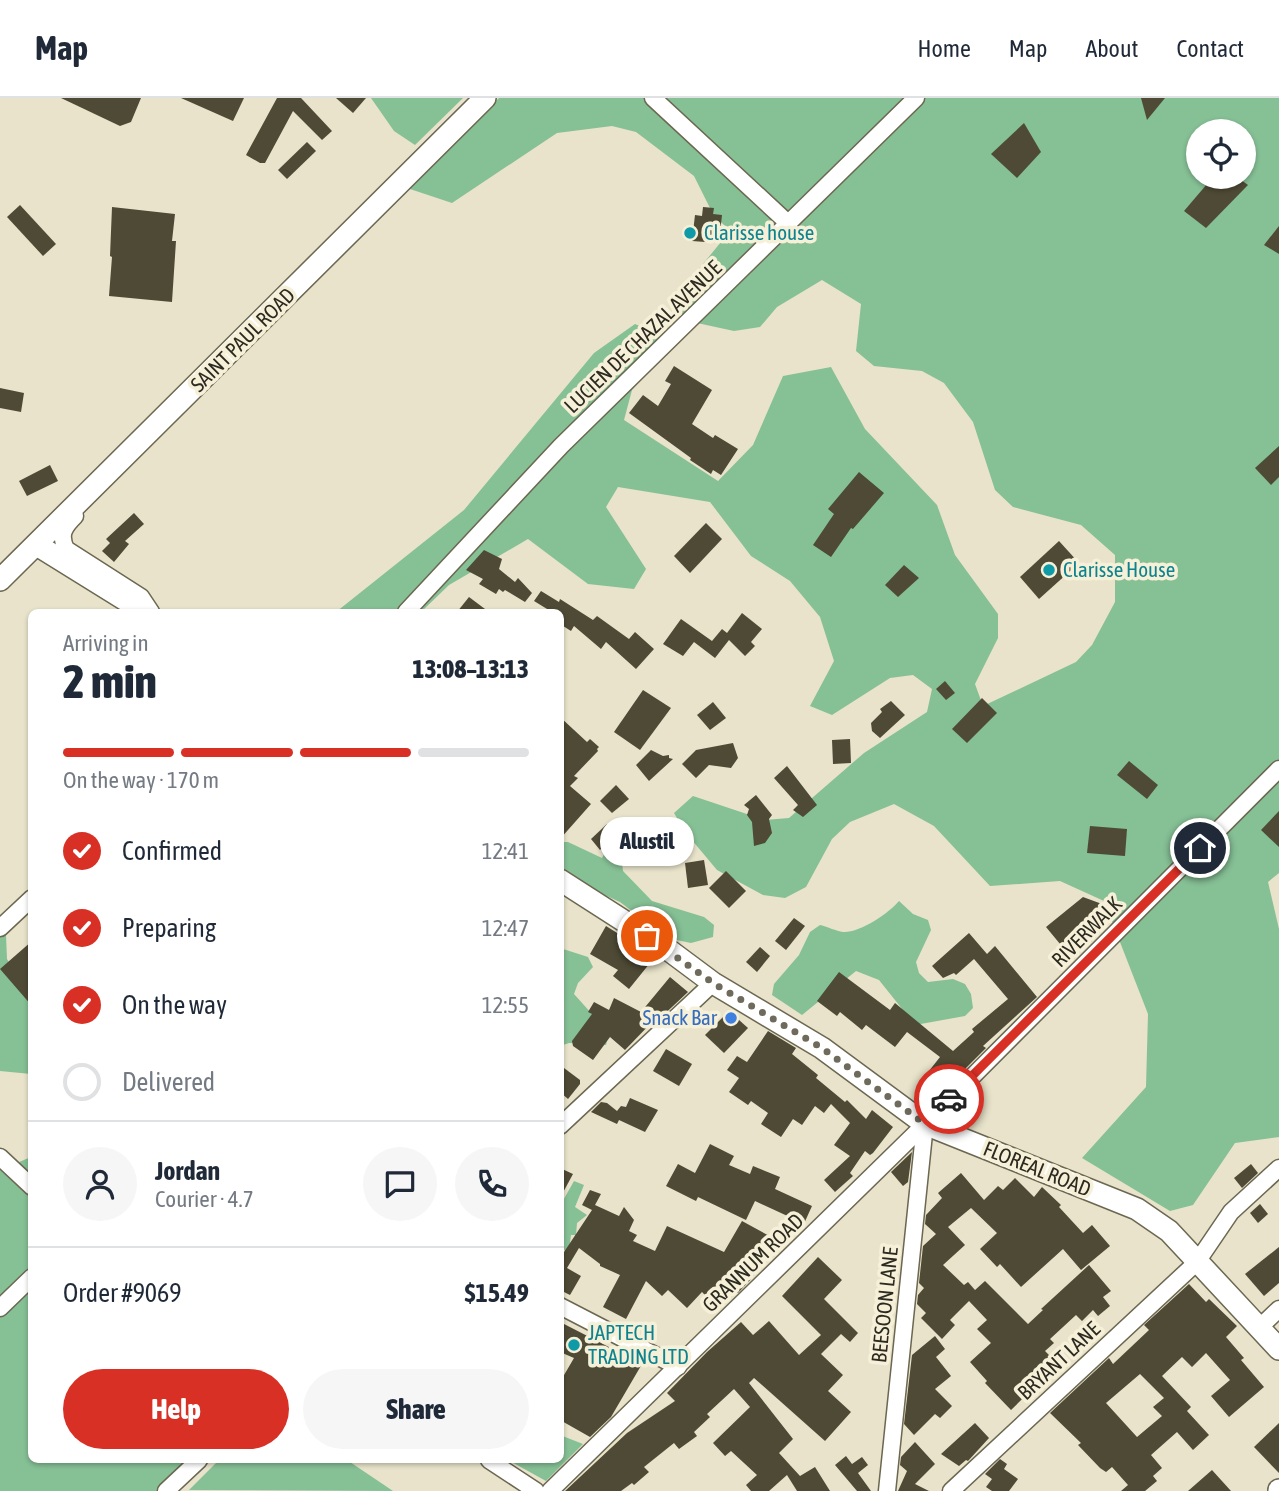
<!DOCTYPE html>
<meta charset="utf-8">
<style>
body{margin:0;font-family:"Asap Condensed",sans-serif;background:#f6f6f7;color:#1f2937;height:100vh;display:flex;flex-direction:column;font-size:26px;white-space:nowrap}
*{box-sizing:border-box;margin:0}
p{font-size:23px;color:#747a83}
.icon{flex:none;width:38px;height:38px;fill:none;stroke:currentColor;stroke-width:2;stroke-linecap:round;stroke-linejoin:round}
.map{position:relative;flex:1;overflow:hidden}
.sheet{position:absolute;left:28px;top:511px;width:536px;height:854px;display:flex;flex-direction:column;background:#fff;border-radius:10px;box-shadow:0 2px 5px #0004}
.sheet>*{flex:none}
.controls{position:absolute;left:1186px;top:21px;display:grid;gap:14px}
.controls a{display:grid;place-items:center;width:70px;height:70px;border-radius:50%;background:#fff;box-shadow:0 2px 5px #0004;font-size:35px}
.pin{position:absolute;display:grid;place-items:center;width:60px;height:60px;color:#fff;margin:-30px;border:4px solid #fff;border-radius:50%;box-shadow:0 2px 7px #0007}
.courier{position:absolute;display:grid;place-items:center;width:70px;height:70px;margin:-35px;border:5px solid #d93025;border-radius:50%;background:#fff;color:#222;box-shadow:0 2px 9px #0007}
.bubble{position:absolute;height:49px;border-radius:24px;background:#fff;box-shadow:0 2px 5px #0004;font-size:23px;font-weight:800;line-height:49px;text-align:center}
.summary em{font-style:normal;font-weight:800}
.summary div{display:flex;flex-direction:column-reverse}
.summary{display:flex;align-items:center;justify-content:space-between;height:119px;padding:0 35px}
h1{font-size:46px;font-weight:800;line-height:52px}
.bar{display:grid;grid-template-columns:repeat(4,1fr);gap:10px 7px;align-content:center;height:84px;padding:0 35px}
.bar i{height:9px;border-radius:5px;background:#e0e1e3}
.bar .selected{background:#d93025}
.bar p{grid-column:span 4}
.line{display:flex;align-items:center;gap:18px;padding:0 35px;border-top:2px solid #e0e1e3}
.line div{flex:1}
.round{display:grid;place-items:center;flex:none;width:74px;height:74px;border-radius:37px;background:#f6f6f7}
ol{padding:0 35px;list-style:none}
li{display:flex;align-items:center;gap:21px;height:77px}
li p{margin-inline-start:auto}
li .icon{padding:7px;border-radius:50%;background:#d93025;color:#fff;stroke-width:4}
li:last-child{color:#747a83}
li i{width:38px;height:38px;border:4px solid #e0e1e3;border-radius:50%}
.cta{display:flex;gap:14px;margin-top:auto;padding:14px 35px}
.cta a{flex:1;height:80px;border-radius:42px;background:#d93025;color:#fff;font-size:28px;font-weight:800;line-height:80px;text-align:center}
.cta a+a{background:#f6f6f7;color:#1f2937}
header{display:flex;align-items:center;gap:42px;box-sizing:border-box;height:98px;padding:0 35px;background:#fff;border-bottom:2px solid #e0e1e3}
header strong{font-size:33px}
nav{display:flex;gap:38px;margin-inline-start:auto;font-size:24px}
.map>svg:first-child{display:block}
.green{fill:#86c095;fill-rule:evenodd}
.building{fill:#4e4a35;fill-rule:evenodd}
.lines{fill:none;stroke-linecap:round;stroke-linejoin:round}
.street-casing{stroke:#6b6751;stroke-width:19}
.secondary-casing{stroke:#6b6751;stroke-width:24}
.street{stroke:#fff;stroke-width:16}
.secondary{stroke:#fff;stroke-width:21}
.done{stroke:#6e6b5c;stroke-width:7;stroke-dasharray:0 12.6}
.route{stroke:#d93025;stroke-width:9}
.culture-dot{fill:#0f9aa8;stroke:#f5f0d7;stroke-width:2.5}
.shop-dot{fill:#3f7fe0;stroke:#f5f0d7;stroke-width:2.5}
.labels{text-anchor:middle;stroke-width:7;stroke-linejoin:round;paint-order:stroke}
.culture-label{font-size:21px;fill:#0d838f;stroke:#f5f0d7;text-anchor:start}
.street-label{font-size:21px;fill:#2c2a21;stroke:#f5f0d7}
.shop-label{font-size:21px;fill:#366cbe;stroke:#f5f0d7;text-anchor:end}
</style>
<header>
<strong>Map</strong>
<nav><a>Home</a><a>Map</a><a>About</a><a>Contact</a></nav>
</header>
<div class="map">
<svg width="1279" height="1393" viewBox="0 0 1279 1393">
<rect width="100%" height="100%" fill="#e8e3ca"/>
<g class="green">
<polygon points="371,0 463,0 415,47 394,33"/>
<path d="M499,0H1279V775L1268,784L1279,831V1039L1235,1045L1193,1107L1170,1113L1082,1060L1146,989L1148,916L1104,803L1060,783L990,788L934,728L894,706L850,724L832,741L806,789L785,800L763,797L717,772L686,735L674,715L693,698L765,722L789,720L864,655L927,614L932,591L913,577L890,580L832,617L810,608L834,563L820,519L790,483L751,458L710,404L618,389L606,409L646,471L634,491L588,486L528,441L449,487L421,514H336L464,412L594,255L635,226L658,236L663,258L632,292L624,322L718,383L753,347L783,278L831,269L865,331L937,407L955,457L998,516V540L975,586L983,608L1076,564L1092,547L1115,504V457L1081,427L1013,409L995,392L973,324L944,285L922,273L874,268L856,253L861,206L822,182L777,209L760,229L734,233L688,223L671,205L730,133L713,116L694,78L636,34L612,28L557,35L452,105L407,90ZM1199,33H1244V79H1199Z"/>
<polygon points="560,744 568,744 602,760 607,750 620,750 623,773 652,803 704,819 714,827 713,839 691,845 667,840 620,804 576,784 560,771"/>
<path d="M899,803L913,816L928,822L931,832L916,864L919,875L928,884L953,881L965,886L971,896L973,910L965,918L915,927L879,882L856,873L802,917L772,897L774,886L799,857L810,834L820,827C828,829 836,833 843,834C860,835 889,815 899,803Z"/>
<polygon points="0,830 6,837 7,861 31,900 31,976 0,973"/>
<polygon points="560,850 588,859 593,869 578,885 574,896 609,935 606,947 569,945 560,948"/>
<polygon points="31,1059 32,1362 191,1362 160,1393 0,1393 0,1072"/>
<polygon points="574,1083 584,1087 575,1109 587,1117 577,1125 576,1137 571,1137 569,1153 560,1151 560,1108"/>
<polygon points="560,1337 583,1346 546,1383 508,1362 560,1362"/>
<polygon points="219,1362 347,1362 393,1393 189,1392"/>
</g>
<g class="building">
<polygon points="61,0 141,0 131,24 120,28"/>
<polygon points="181,0 244,0 233,23"/>
<polygon points="277,0 301,0 332,33 322,42 293,13 265,65 260,65 246,57"/>
<polygon points="336,0 366,0 353,15"/>
<polygon points="1141,0 1165,0 1147,22"/>
<polygon points="1024,25 1041,54 1017,80 991,56"/>
<polygon points="307,44 316,53 287,81 278,72"/>
<polygon points="1213,79 1237,79 1248,87 1206,130 1184,113"/>
<polygon points="20,107 56,146 43,158 7,119"/>
<polygon points="112,109 175,116 172,143 176,143 172,204 109,198 112,159 110,158"/>
<polygon points="703,109 714,110 713,116 722,117 719,145 692,143 695,117 702,118"/>
<polygon points="1279,128 1279,156 1264,147"/>
<polygon points="674,268 712,292 692,326 713,340 715,337 738,351 721,377 713,372 711,376 690,362 691,360 629,315 643,297 658,308 671,286 665,283"/>
<polygon points="0,290 24,295 21,314 0,310"/>
<polygon points="1279,348 1279,379 1271,387 1255,370"/>
<polygon points="50,367 58,383 27,398 19,383"/>
<polygon points="859,374 884,395 853,431 851,430 831,459 813,447 834,416 828,411"/>
<polygon points="134,415 144,426 125,443 129,446 114,464 102,453 110,445 106,441"/>
<polygon points="706,425 722,441 690,475 674,458"/>
<polygon points="1059,443 1079,465 1039,501 1020,479"/>
<polygon points="484,452 502,461 499,471 515,484 518,480 532,495 525,504 505,492 503,494 499,491 496,496 479,486 483,481 466,472"/>
<polygon points="904,467 919,480 898,499 885,487"/>
<polygon points="541,493 559,504 560,501 593,522 597,518 629,541 635,534 654,551 636,571 606,544 601,551 574,528 571,533 560,526 560,514 552,514 534,503"/>
<polygon points="469,499 489,514 457,514"/>
<polygon points="742,515 762,531 751,544 755,548 745,558 729,542 715,560 694,544 683,558 663,546 681,521 712,543 722,531 727,535"/>
<polygon points="945,583 955,595 946,602 936,591"/>
<polygon points="643,592 671,610 640,652 614,634"/>
<polygon points="982,600 997,615 967,645 952,631"/>
<polygon points="891,603 905,617 880,640 872,633 871,625 882,614 880,611"/>
<polygon points="713,604 726,620 710,632 697,617"/>
<polygon points="560,619 587,644 590,641 599,649 597,651 598,653 574,678 578,680 570,688 591,706 560,741"/>
<polygon points="850,641 851,665 833,666 832,642"/>
<polygon points="733,645 738,660 731,670 709,667 696,680 682,666 696,652"/>
<polygon points="651,652 663,658 669,657 669,660 673,661 649,683 636,667"/>
<polygon points="1129,663 1158,687 1147,701 1117,677"/>
<polygon points="787,668 817,707 803,719 793,712 798,707 774,680"/>
<polygon points="616,687 629,701 612,715 600,703"/>
<polygon points="756,697 772,717 769,721 772,735 765,745 754,748 752,724 747,717 749,711 744,707"/>
<polygon points="1279,713 1279,749 1261,732"/>
<polygon points="607,726 623,741 613,750 608,744 600,752 591,741"/>
<polygon points="1090,728 1127,731 1125,758 1087,755"/>
<polygon points="704,762 708,787 688,790 685,765"/>
<polygon points="726,773 746,793 729,810 709,790"/>
<polygon points="1083,799 1102,806 1109,822 1097,838 1079,854 1072,846 1065,852 1046,829"/>
<polygon points="794,820 805,828 786,852 775,843"/>
<polygon points="606,828 630,843 628,847 650,865 629,891 613,878 618,872 590,856"/>
<polygon points="969,835 987,856 995,848 1037,899 983,948 986,950 964,972 957,967 932,998 918,987 940,959 907,934 895,949 866,927 862,932 840,914 837,918 817,903 839,874 890,912 895,905 953,953 974,934 972,931 1008,901 974,861 956,877 954,875 943,880 932,868"/>
<polygon points="32,843 32,908 0,871"/>
<polygon points="760,849 770,858 757,874 746,864"/>
<polygon points="670,879 688,894 655,925 653,923 625,952 610,939 593,962 573,948 572,943 592,916 588,914 594,904 609,912 614,900 641,914"/>
<polygon points="729,913 748,930 724,955 705,937"/>
<polygon points="768,933 796,950 792,956 818,977 816,980 845,1004 847,1002 866,1021 872,1012 893,1029 873,1055 870,1057 865,1053 850,1075 853,1078 835,1094 824,1082 850,1058 834,1047 850,1025 831,1006 824,1015 815,1008 802,1027 793,1021 781,1039 761,1026 768,1015 751,1003 748,1007 729,994 739,980 727,972 737,958 747,964"/>
<polygon points="666,951 692,966 679,988 653,973"/>
<polygon points="560,967 580,982 580,986 568,1001 560,994"/>
<polygon points="630,1000 658,1012 645,1034 619,1022 617,1026 591,1014 601,1004 607,1005 617,1013 621,1008 626,1009"/>
<polygon points="710,1046 734,1058 729,1067 750,1076 753,1068 780,1079 775,1091 812,1108 802,1130 792,1126 794,1121 755,1103 746,1122 698,1099 696,1103 666,1088 678,1066 695,1075"/>
<polygon points="912,1054 908,1084 903,1088 891,1074"/>
<polygon points="1251,1066 1258,1075 1242,1090 1234,1080"/>
<polygon points="560,1070 573,1076 560,1100"/>
<polygon points="961,1075 984,1102 998,1088 1003,1092 1015,1080 1034,1099 1042,1089 1061,1107 1059,1109 1083,1135 1092,1127 1110,1148 1081,1172 1063,1151 1021,1189 1000,1166 997,1169 980,1151 997,1135 971,1110 948,1129 965,1147 943,1167 964,1187 968,1184 975,1192 985,1183 1028,1226 1043,1212 1041,1211 1089,1167 1111,1193 1103,1199 1110,1208 1098,1218 1093,1212 1082,1223 1076,1217 1050,1241 1054,1245 1045,1253 1058,1266 1011,1312 985,1285 987,1283 970,1264 991,1245 977,1231 987,1222 969,1203 950,1222 955,1227 942,1241 921,1220 926,1215 917,1206 918,1197 924,1190 919,1185 923,1148 936,1136 925,1126 926,1117 942,1100 938,1095"/>
<polygon points="590,1092 601,1096 595,1107 619,1118 624,1109 634,1122 629,1133 637,1137 633,1143 655,1153 667,1128 724,1154 742,1123 773,1140 752,1180 738,1195 723,1186 709,1201 702,1194 687,1210 668,1192 662,1198 646,1183 626,1221 603,1209 620,1177 600,1168 600,1166 579,1150 567,1170 581,1178 570,1197 560,1192 560,1160 592,1112 582,1107"/>
<polygon points="1260,1106 1268,1116 1258,1125 1250,1115"/>
<polygon points="1279,1149 1279,1185 1264,1198 1245,1176"/>
<polygon points="818,1159 842,1182 824,1201 858,1235 850,1244 841,1236 821,1256 843,1277 828,1293 851,1314 825,1343 754,1280 749,1285 793,1341 779,1355 800,1378 815,1369 830,1393 797,1393 787,1377 769,1393 751,1393 746,1387 757,1377 731,1353 725,1358 713,1345 750,1309 734,1291 707,1316 710,1319 694,1334 697,1338 679,1351 674,1345 644,1369 649,1374 634,1387 632,1385 621,1393 565,1393 627,1335 675,1303 667,1295 707,1254 741,1224 753,1237 769,1223 799,1257 821,1237 782,1198"/>
<path d="M1189,1186L1206,1204L1209,1201L1237,1228L1226,1239L1244,1260L1241,1262L1264,1289L1229,1319L1211,1298L1230,1282L1206,1255L1192,1269L1182,1259L1162,1278L1191,1309L1187,1313L1209,1337L1193,1352L1177,1334L1151,1357L1162,1370L1153,1378L1157,1383L1145,1393H1121L1128,1387L1112,1369L1106,1374L1100,1370L1078,1347L1081,1345L1050,1315L1109,1260L1113,1266L1149,1232L1144,1227ZM1140,1276L1164,1300L1153,1309L1162,1318L1137,1339L1106,1305Z"/>
<polygon points="564,1226 642,1266 611,1319 590,1339 560,1322 560,1284 574,1260 560,1254 560,1236"/>
<polygon points="935,1238 945,1251 936,1259 951,1278 935,1291 952,1308 940,1320 935,1316 914,1337 904,1326 912,1257"/>
<polygon points="975,1325 989,1340 968,1363 966,1362 959,1368 941,1356"/>
<polygon points="1279,1325 1279,1375 1254,1349"/>
<polygon points="915,1344 935,1366 915,1386 929,1393 898,1393 907,1373 900,1367 901,1359"/>
<polygon points="846,1358 852,1366 862,1359 868,1367 858,1375 871,1393 857,1393 835,1367"/>
<polygon points="1000,1361 1007,1366 1004,1371 1018,1381 1009,1393 992,1393 986,1389 992,1381 985,1376"/>
<polygon points="1212,1372 1231,1393 1188,1393"/>
</g>
<g class="lines">
<g class="street-casing">
<g id="street">
<polyline points="653,0 789,126"/>
<path d="M75,418C64,429 59,436 66,451L141,499L151,514"/>
<polyline points="406,514 561,348 916,0"/>
<polyline points="0,830 32,800"/>
<polyline points="560,1028 713,885"/>
<polyline points="0,1059 32,1089"/>
<polyline points="560,1208 678,1269"/>
<polyline points="0,1210 32,1179"/>
<polyline points="1259,1230 1279,1211"/>
<polyline points="489,1362 536,1393"/>
<polyline points="166,1393 199,1362"/>
<polyline points="550,1393 925,1026 1279,671"/>
<polyline points="887,1393 925,1026"/>
<polyline points="951,1393 1197,1164 1231,1114 1279,1070"/>
</g>
</g>
<g class="secondary-casing">
<g id="secondary">
<polyline points="37,447 145,514"/>
<polyline points="0,482 485,0"/>
<polyline points="560,782 666,850 713,885 822,950 925,1026 1137,1111 1169,1133 1279,1251"/>
<polyline points="1279,1393 1279,1392"/>
</g>
</g>
<use href="#street" class="street"/>
<use href="#secondary" class="secondary"/>
</g>
<g class="lines">
<polyline class="done" points="647,838 713,885 822,950 925,1026 949,1001"/>
<polyline class="route" points="949,1001 1200,750"/>
</g>
<g class="culture-dot">
<circle cx="690" cy="135" r="7"/>
<circle cx="1049" cy="472" r="7"/>
<circle cx="574" cy="1247" r="7"/>
</g>
<circle class="shop-dot" cx="731" cy="920" r="7"/>
<g class="labels">
<g class="culture-label">
<text x="704" y="142">Clarisse house</text>
<text x="1063" y="479">Clarisse House</text>
<text x="588" y="1242">JAPTECH<tspan x="588" dy="24">TRADING LTD</tspan></text>
</g>
<g class="street-label">
<text transform="translate(643 239) rotate(-44)" y="7">LUCIEN DE CHAZAL AVENUE</text>
<text transform="translate(243 242) rotate(-45)" y="7">SAINT PAUL ROAD</text>
<text transform="translate(1087 834) rotate(-45)" y="7">RIVERWALK</text>
<text transform="translate(1037 1071) rotate(22)" y="7">FLOREAL ROAD</text>
<text transform="translate(753 1165) rotate(-44)" y="7">GRANNUM ROAD</text>
<text transform="translate(885 1207) rotate(-84)" y="7">BEESOON LANE</text>
<text transform="translate(1059 1263) rotate(-43)" y="7">BRYANT LANE</text>
</g>
<g class="shop-label">
<text x="717" y="927">Snack Bar</text>
</g>
</g>
</svg>
<div class="controls">
<a><svg class="icon" aria-label="locate" viewBox="0 0 24 24"><circle cx="12" cy="12" r="6"/><path d="M12 2v4M12 18v4M2 12h4M18 12h4"/></svg></a>
</div>
<div class="pin" style="left:647px;top:838px;background:#ea580c"><svg class="icon" aria-label="bag" viewBox="0 0 24 24"><path d="M5 8h14l-1 12H6zM9 8a3 3 0 0 1 6 0"/></svg></div>
<div class="pin" style="left:1200px;top:750px;background:#1f2937"><svg class="icon" aria-label="home" viewBox="0 0 24 24"><path d="M3 11l9-7 9 7M6 9v11h12V9"/></svg></div>
<div class="courier" style="left:949px;top:1001px"><svg class="icon" aria-label="car" viewBox="0 0 24 24"><path d="M5 17H2v-5l4-1 3-4h7l3 4 3 1v5h-3M9 17h6M6 11h13"/><circle cx="7" cy="17" r="2"/><circle cx="17" cy="17" r="2"/></svg></div>
<div class="bubble" style="left:600px;top:719px;width:94px">Alustil</div>
<section class="sheet">
<div class="summary"><div><h1>2 min</h1><p>Arriving in</p></div><em>13:08–13:13</em></div>
<div class="bar"><i class="selected"></i><i class="selected"></i><i class="selected"></i><i></i><p>On the way · 170 m</p></div>
<ol>
<li><svg class="icon" aria-label="check" viewBox="0 0 24 24"><path d="M5 12l5 5 9-10"/></svg>Confirmed<p>12:41</p></li>
<li><svg class="icon" aria-label="check" viewBox="0 0 24 24"><path d="M5 12l5 5 9-10"/></svg>Preparing<p>12:47</p></li>
<li><svg class="icon" aria-label="check" viewBox="0 0 24 24"><path d="M5 12l5 5 9-10"/></svg>On the way<p>12:55</p></li>
<li><i></i>Delivered</li>
</ol>
<div class="line" style="height:126px"><a class="round"><svg class="icon" aria-label="person" viewBox="0 0 24 24"><circle cx="12" cy="8" r="4"/><path d="M4 21q1-7 8-7t8 7"/></svg></a><div><b>Jordan</b><p>Courier · 4.7</p></div><a class="round"><svg class="icon" aria-label="chat" viewBox="0 0 24 24"><path d="M4 5h16v11H9l-5 4z"/></svg></a><a class="round"><svg class="icon" aria-label="phone" viewBox="0 0 24 24"><path d="M5 4h4l2 5-3 2q2 4 5 5l2-3 5 2v4C11 20 4 13 5 4z"/></svg></a></div>
<div class="line" style="height:91px"><div>Order #9069</div><b>$15.49</b></div>
<div class="cta"><a>Help</a><a>Share</a></div>
</section>
</div>
